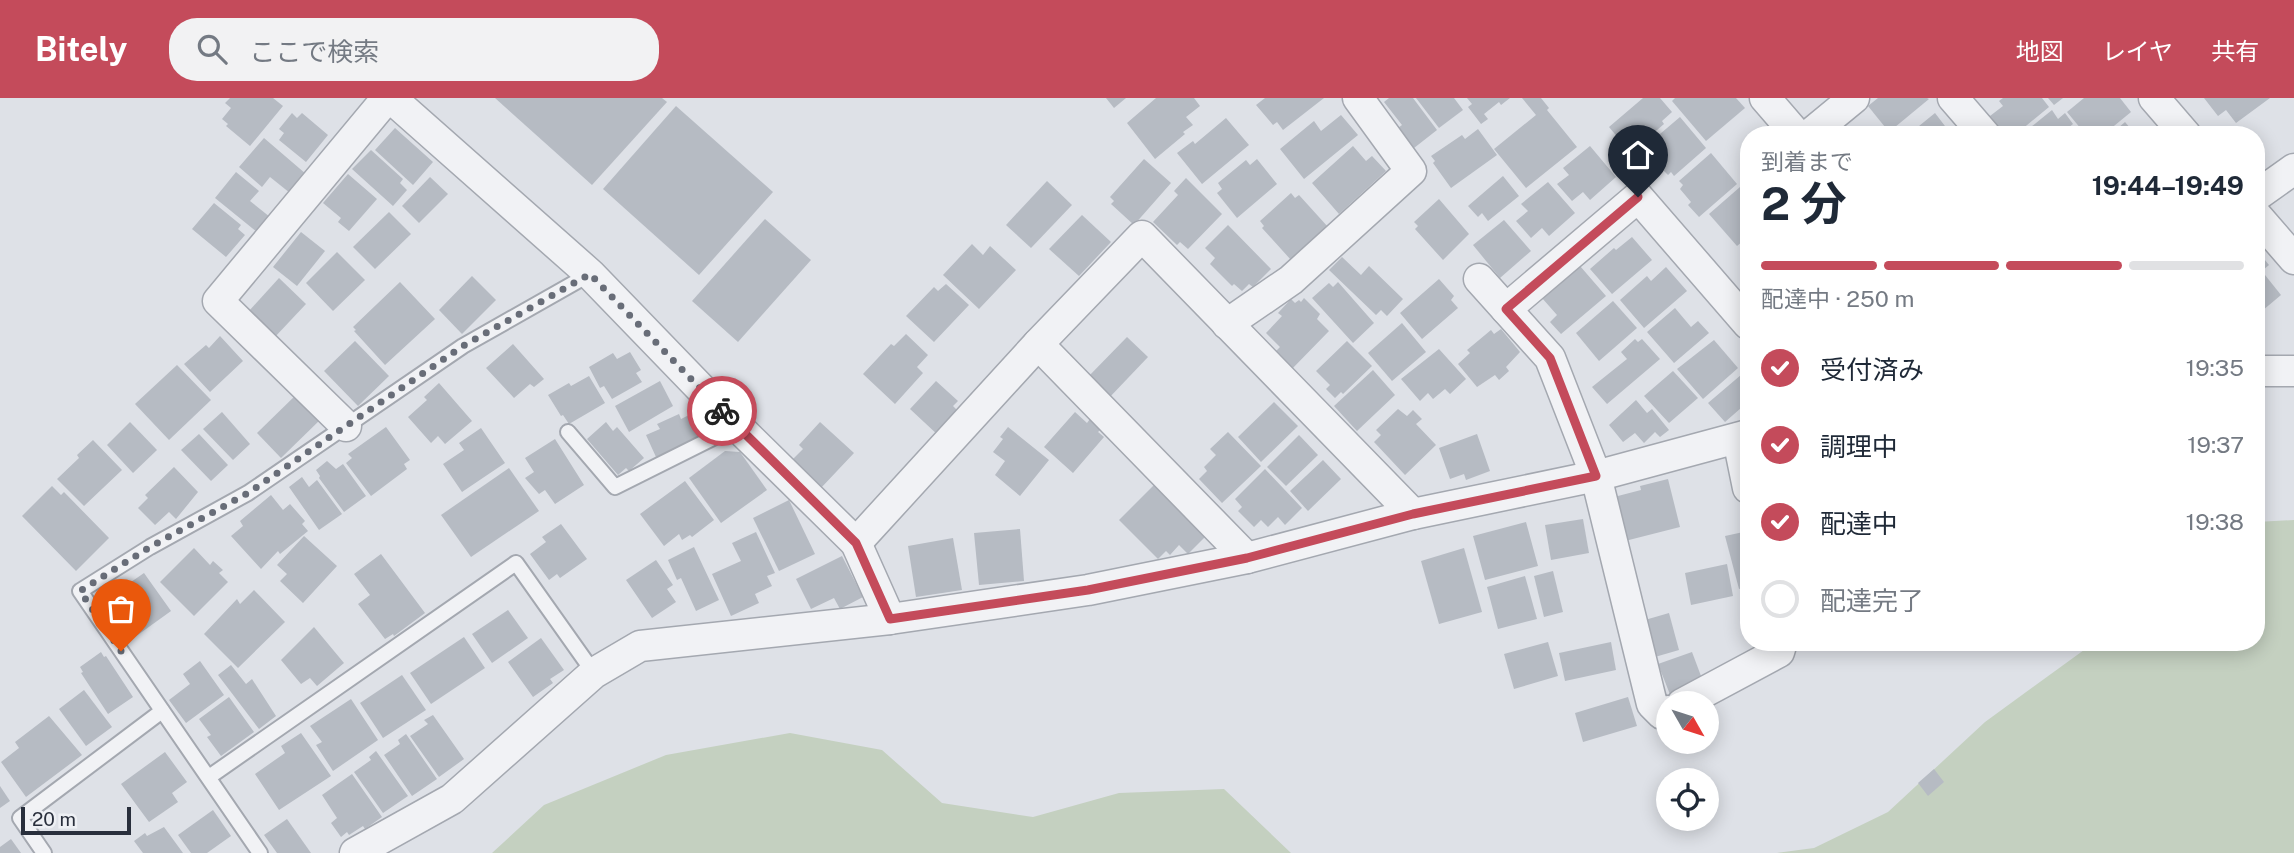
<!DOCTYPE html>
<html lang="ja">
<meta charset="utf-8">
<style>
body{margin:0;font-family:"Public Sans","Noto Sans JP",sans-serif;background:#f2f2f3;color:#1f2937;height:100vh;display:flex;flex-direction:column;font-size:26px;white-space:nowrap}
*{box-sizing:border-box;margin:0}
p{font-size:23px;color:#747a83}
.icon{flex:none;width:38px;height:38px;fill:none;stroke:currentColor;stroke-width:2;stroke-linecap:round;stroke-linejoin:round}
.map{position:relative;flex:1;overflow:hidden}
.sheet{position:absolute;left:1740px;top:28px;width:525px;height:525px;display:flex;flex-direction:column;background:#fff;border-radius:28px;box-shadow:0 4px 18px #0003}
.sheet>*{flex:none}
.needle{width:46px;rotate:129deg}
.controls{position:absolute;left:1656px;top:593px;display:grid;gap:14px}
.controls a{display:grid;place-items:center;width:63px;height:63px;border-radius:50%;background:#fff;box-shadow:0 4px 18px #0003;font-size:35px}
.scale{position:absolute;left:21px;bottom:18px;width:110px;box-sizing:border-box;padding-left:7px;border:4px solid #292f3c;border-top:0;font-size:19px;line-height:24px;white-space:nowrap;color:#292f3c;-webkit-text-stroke:5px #eef0f4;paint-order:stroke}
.pin{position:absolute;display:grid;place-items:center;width:60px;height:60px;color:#fff;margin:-72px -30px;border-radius:50% 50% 50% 0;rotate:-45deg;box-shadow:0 0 7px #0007}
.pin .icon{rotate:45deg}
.courier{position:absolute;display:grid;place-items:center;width:70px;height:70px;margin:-35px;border:5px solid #c44b5b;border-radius:50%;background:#fff;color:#222;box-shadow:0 2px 9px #0007}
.headline em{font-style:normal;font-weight:700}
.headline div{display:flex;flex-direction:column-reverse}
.headline{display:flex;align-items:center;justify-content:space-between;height:119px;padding:0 21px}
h1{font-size:46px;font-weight:700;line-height:52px}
.bar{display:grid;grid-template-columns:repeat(4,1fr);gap:10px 7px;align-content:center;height:84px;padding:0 21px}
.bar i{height:9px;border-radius:5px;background:#e0e1e3}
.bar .selected{background:#c44b5b}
.bar p{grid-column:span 4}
ol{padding:0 21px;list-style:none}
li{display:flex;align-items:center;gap:21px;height:77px}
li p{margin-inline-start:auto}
li .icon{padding:7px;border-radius:50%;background:#c44b5b;color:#fff;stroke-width:4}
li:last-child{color:#747a83}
li i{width:38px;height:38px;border:4px solid #e0e1e3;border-radius:50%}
header{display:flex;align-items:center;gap:42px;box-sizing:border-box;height:98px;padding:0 35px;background:#c44b5b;color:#fff}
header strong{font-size:33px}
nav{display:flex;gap:38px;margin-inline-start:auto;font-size:24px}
.search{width:490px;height:63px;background:#f2f2f3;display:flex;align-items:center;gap:18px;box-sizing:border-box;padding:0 24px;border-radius:28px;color:#747a83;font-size:26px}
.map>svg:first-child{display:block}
.green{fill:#c4d0c0}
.building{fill:#b6bbc3}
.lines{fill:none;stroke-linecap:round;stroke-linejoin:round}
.service-casing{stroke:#a4a8b0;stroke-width:18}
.minor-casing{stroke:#a4a8b0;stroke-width:33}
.service{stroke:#f1f2f5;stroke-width:14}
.minor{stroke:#f1f2f5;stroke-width:30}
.done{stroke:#686d78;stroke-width:7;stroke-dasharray:0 12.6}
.route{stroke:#c44b5b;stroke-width:9}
</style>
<header>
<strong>Bitely</strong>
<div class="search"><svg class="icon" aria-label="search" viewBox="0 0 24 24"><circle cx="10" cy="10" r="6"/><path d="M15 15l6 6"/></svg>ここで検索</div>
<nav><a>地図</a><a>レイヤ</a><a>共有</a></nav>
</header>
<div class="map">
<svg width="2294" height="755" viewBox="0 0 2294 755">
<rect width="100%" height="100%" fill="#dee1e7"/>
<g class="green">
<polygon points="2294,422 2294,755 1777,755 1814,750 1888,714 1985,624 2095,544 2256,544 2256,424"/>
<polygon points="790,635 882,652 942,705 1033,719 1119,695 1224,691 1291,755 492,755 544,707 666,657"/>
</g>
<g class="building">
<polygon points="230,0 273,0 283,8 250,48 226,28 228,26 222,21 231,10 225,5"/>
<polygon points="495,0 662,0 667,4 592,87"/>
<polygon points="1106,0 1126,0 1114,10"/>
<polygon points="1156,0 1194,0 1200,8 1186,19 1193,27 1183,34 1185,36 1155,61 1127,25"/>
<polygon points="1265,0 1324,0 1283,32 1277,24 1273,27 1256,7"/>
<polygon points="1389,0 1413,0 1437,32 1414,50 1398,30 1402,27 1384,4"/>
<polygon points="1416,0 1454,0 1463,12 1439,30"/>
<polygon points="1467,0 1510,0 1501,7 1499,4 1484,16 1488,21 1481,26 1468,9 1472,6"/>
<polygon points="1522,0 1541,0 1549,10 1547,12 1577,49 1526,90 1494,51 1536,17"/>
<polygon points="1643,0 1660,0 1672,14 1662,23 1664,26 1650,38 1647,34 1639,42 1636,39 1625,48 1609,29"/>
<polygon points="1675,0 1736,0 1745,10 1706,43 1672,3"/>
<polygon points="1878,0 1927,0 1929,1 1889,34 1868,8"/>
<polygon points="2003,0 2042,0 2049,9 2015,37 2005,37 1990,18 2003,8 1999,3"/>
<polygon points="2048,0 2063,0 2054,7"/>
<polygon points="2084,0 2120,0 2131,14 2103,37 2086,37 2067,14"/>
<polygon points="2204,0 2270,0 2236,25 2226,12 2218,18"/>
<polygon points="676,8 773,94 699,177 603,91"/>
<polygon points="2052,12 2058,21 2065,15 2073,26 2059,37 2021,37"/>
<polygon points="292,15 297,20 302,15 328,37 306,64 279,42 284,35 279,31"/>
<polygon points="1935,15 1948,32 1945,35 1947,37 1908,37"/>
<polygon points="1341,17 1358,37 1304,81 1280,51 1314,23 1321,33"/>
<polygon points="1680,19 1706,50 1674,78 1671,74 1668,77 1660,69 1664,66 1647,47"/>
<polygon points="1226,20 1249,47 1202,86 1177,55 1193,43 1195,46"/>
<polygon points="2125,24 2136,37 2110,37"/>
<polygon points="395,30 433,64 413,87 375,52"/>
<polygon points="1478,31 1497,57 1451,90 1433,65 1435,63 1431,58 1462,37 1465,41"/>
<polygon points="264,40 306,76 290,95 270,79 262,89 239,69"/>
<polygon points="1353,48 1366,63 1372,58 1386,73 1339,116 1312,85"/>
<polygon points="1590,48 1616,79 1590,102 1583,94 1572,103 1557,86 1569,77 1563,70"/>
<polygon points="371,52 403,81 400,85 407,92 393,108 352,71"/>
<polygon points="1711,55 1737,86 1699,119 1688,107 1691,104 1680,91 1683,87 1679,83"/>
<polygon points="1144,61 1171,85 1134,127 1111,106 1114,103 1110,99"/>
<polygon points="1257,61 1277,86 1237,120 1217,95 1222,91 1218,85 1246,62 1250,67"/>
<polygon points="236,74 259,93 250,103 270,119 257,134 215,100"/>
<polygon points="348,76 377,101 349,133 338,124 341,120 323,105"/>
<polygon points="1503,78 1519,98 1488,123 1482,115 1478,119 1468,108"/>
<polygon points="430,79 448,96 419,125 402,108"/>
<polygon points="1186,80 1222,116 1188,151 1180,144 1177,147 1153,124 1178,97 1174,93"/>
<polygon points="1047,83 1072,107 1031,150 1006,127"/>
<polygon points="1548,84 1575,115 1549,138 1542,130 1531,140 1516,123 1528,113 1521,106"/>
<polygon points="1740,89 1748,98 1748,139 1737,148 1709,116"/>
<polygon points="1291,95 1295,100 1299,97 1328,129 1291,162 1262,130 1264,128 1260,123"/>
<polygon points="1439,101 1469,136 1443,162 1415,131 1418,128 1414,124"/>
<polygon points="214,105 241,127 238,131 245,137 226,159 192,131"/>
<polygon points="389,114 411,136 375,171 353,149"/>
<polygon points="1082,117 1111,144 1079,178 1049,151"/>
<polygon points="765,121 811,162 738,244 692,203"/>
<polygon points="1504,122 1531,153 1500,180 1473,147"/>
<polygon points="1228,127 1271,171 1253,189 1249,186 1242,193 1234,186 1232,188 1210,166 1215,160 1205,150"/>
<polygon points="301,134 325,153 297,188 273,169"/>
<polygon points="1632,139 1652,162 1612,196 1590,171 1614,150 1616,152"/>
<polygon points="972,146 983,157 990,148 1016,172 979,211 943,177"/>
<polygon points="2256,151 2269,167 2256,178"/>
<polygon points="337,154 365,182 333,213 306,185"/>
<polygon points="1342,159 1361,177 1369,168 1403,201 1387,218 1381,212 1376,217 1329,172"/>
<polygon points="1580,168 1606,198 1561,236 1550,224 1557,217 1542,200"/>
<polygon points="1666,169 1687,193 1644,230 1620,202 1647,178 1651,183"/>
<polygon points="2265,177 2281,197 2256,218 2256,184"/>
<polygon points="472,178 496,202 462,236 439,212"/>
<polygon points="279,180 306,206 274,240 248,214"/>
<polygon points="1439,181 1454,198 1451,202 1458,210 1422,241 1400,215"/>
<polygon points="400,184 435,221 385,267 354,233 356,232 353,229"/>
<polygon points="1338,184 1374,225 1353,245 1312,200 1329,185 1333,189"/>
<polygon points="946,186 969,207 934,244 906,218 934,189 938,193"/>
<polygon points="1304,200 1320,216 1317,221 1329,233 1291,272 1274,255 1280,249 1266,235 1282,218 1278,215 1291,201 1295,205 1299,202 1301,204"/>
<polygon points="1613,203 1637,230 1599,263 1576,235"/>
<polygon points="1675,210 1691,229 1698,223 1709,235 1674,265 1647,234"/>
<polygon points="1402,225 1426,254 1392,283 1368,255"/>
<polygon points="1501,231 1520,254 1506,269 1509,273 1499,282 1495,277 1477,289 1458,266 1470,255 1467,252 1491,232 1494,236"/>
<polygon points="906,236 928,257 917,269 923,275 895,306 863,276 891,246 894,248"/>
<polygon points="220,238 243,263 210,294 184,266 206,247 209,250"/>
<polygon points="1127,239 1148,259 1108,301 1087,280"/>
<polygon points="1635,241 1638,244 1642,241 1660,261 1607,306 1592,289 1627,261 1621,254"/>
<polygon points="1714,242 1738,270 1703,301 1677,271"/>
<polygon points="355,243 389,278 358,308 324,273"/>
<polygon points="1347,243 1372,268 1343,296 1341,294 1335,300 1326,291 1330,287 1316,273"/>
<polygon points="513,246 544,281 534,289 530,286 514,300 486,270"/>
<polygon points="1439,251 1466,281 1450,296 1445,291 1433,301 1428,295 1420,303 1401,281"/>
<polygon points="630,254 641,272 636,275 642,284 612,301 604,288 600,290 589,269 613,255 617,261"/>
<polygon points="177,267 211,302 169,342 135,306"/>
<polygon points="1748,271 1748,314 1747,316 1741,310 1725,324 1708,305"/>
<polygon points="1373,272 1395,297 1357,333 1334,308"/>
<polygon points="1673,273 1698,300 1669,325 1644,298"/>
<polygon points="589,278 605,305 569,326 563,317 561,318 548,297 569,285 571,288"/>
<polygon points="660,283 673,308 629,334 615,308"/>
<polygon points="936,283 958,303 953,308 960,315 939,338 910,311"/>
<polygon points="439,285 472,323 445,346 438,338 431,345 408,319 427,302 424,299"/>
<polygon points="299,294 323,319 281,360 257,335"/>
<polygon points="1636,302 1647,315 1652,311 1669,332 1660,339 1655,334 1644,345 1635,335 1623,344 1609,327"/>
<polygon points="1274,304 1298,328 1261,364 1238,339"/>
<polygon points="1398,311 1407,318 1413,312 1422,321 1416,326 1436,347 1405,377 1374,344 1381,337 1376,332"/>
<polygon points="222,314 250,346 233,362 203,331"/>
<polygon points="695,314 705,337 656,359 646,337 660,331 657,326 679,316 681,321"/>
<polygon points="1075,314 1087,325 1090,321 1101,331 1098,334 1104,339 1073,375 1044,349"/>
<polygon points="130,324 157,352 133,375 107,347"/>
<polygon points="606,324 613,333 617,329 644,360 629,373 626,370 618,377 587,341"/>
<polygon points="820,324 854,355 820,391 791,363 803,351 799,347"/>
<polygon points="386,329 410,362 404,366 407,371 371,398 346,365 352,360 348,356"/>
<polygon points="1008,329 1049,362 1020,398 995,377 1005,363 993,354 1003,341 1000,339"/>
<polygon points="481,330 505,365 462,394 443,366 464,352 459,345"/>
<polygon points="1228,334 1261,368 1222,405 1199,381 1207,373 1204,369 1216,357 1210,351"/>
<polygon points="199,336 228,367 211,383 181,352"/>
<polygon points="1477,336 1490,373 1466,382 1464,376 1450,381 1439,350"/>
<polygon points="1299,337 1318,357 1286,388 1267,369"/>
<polygon points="555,341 584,387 555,406 545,392 539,396 525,380 534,374 525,360"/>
<polygon points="93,342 122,372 84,408 57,381 79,360 77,357"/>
<polygon points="725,353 740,354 767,392 721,425 689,380"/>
<polygon points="1323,362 1341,381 1308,413 1290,393"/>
<polygon points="327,363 336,371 343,366 366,398 344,414 319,380 320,378 316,372"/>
<polygon points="2256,366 2263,387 2256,389"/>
<polygon points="174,369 198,394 176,421 169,414 155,427 138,410 148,400 145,397"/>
<polygon points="509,370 539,413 471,459 441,417"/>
<polygon points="1265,371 1302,410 1285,427 1278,419 1268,429 1261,422 1254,429 1238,413 1242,409 1235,401"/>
<polygon points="302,379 309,389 317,382 342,416 319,432 289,389"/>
<polygon points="1668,381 1680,429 1625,443 1614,399 1641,392 1640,388"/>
<polygon points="685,383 714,422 692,439 690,437 682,442 679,436 664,448 640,416"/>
<polygon points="1155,386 1207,437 1188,456 1179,447 1170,457 1166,453 1158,461 1119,422"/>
<polygon points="52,388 61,397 64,394 109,440 76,473 22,418"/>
<polygon points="271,397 283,412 290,406 305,423 302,426 308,433 280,456 278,453 261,471 231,438 243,428 240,423"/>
<polygon points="789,402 815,456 779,473 753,420"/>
<polygon points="1583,421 1589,455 1551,462 1545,427"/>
<polygon points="1526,424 1538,468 1485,482 1473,438"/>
<polygon points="561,426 587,461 560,480 557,476 549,482 530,456 546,444 542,439"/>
<polygon points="1020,431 1024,483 979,487 974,435"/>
<polygon points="1748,433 1748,489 1739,491 1725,438"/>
<polygon points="756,434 775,475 767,478 772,488 755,496 759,505 731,518 712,476 741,463 732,445"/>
<polygon points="304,438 337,468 303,505 280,483 287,476 277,467"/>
<polygon points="953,440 962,492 916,499 908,448"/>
<polygon points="694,449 719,502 696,513 681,480 677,482 668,462"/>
<polygon points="194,450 210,467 213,463 223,472 219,475 228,484 194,518 160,484"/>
<polygon points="1464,450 1482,514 1439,526 1421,463"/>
<polygon points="381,456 425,515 394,538 393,536 385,541 358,506 370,497 354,476"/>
<polygon points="842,458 863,499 840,511 834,500 811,511 796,481"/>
<polygon points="656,462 673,487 667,491 676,504 652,520 626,482"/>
<polygon points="1727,466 1733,498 1691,507 1685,475"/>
<polygon points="1553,473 1563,514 1544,519 1534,478"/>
<polygon points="144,475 171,513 128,544 100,506 113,497 115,500 133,488 131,484"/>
<polygon points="1525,478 1537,521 1498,531 1487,489"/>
<polygon points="254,492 285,524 238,570 204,536 237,501 240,506"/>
<polygon points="508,512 528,540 492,565 472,536"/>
<polygon points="1669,515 1679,552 1648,561 1638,524"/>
<polygon points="314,529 344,565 317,588 310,580 301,586 281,562"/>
<polygon points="464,539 485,570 431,606 410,575"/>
<polygon points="541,540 564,572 550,581 553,585 533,599 508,564"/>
<polygon points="1548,544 1558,578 1514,591 1504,556"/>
<polygon points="1611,544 1616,572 1565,583 1559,555"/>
<polygon points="101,554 104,559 106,558 133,599 108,616 81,575 83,574 80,569"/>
<polygon points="1692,554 1704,586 1671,599 1658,566"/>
<polygon points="200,563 224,597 186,625 169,602 190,586 183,576"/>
<polygon points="231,567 246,586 252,581 276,618 259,631 218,577"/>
<polygon points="402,577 426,612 383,640 360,605"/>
<polygon points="84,592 112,629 86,648 59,611"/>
<polygon points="229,599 254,634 221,658 207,639 211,637 199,621"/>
<polygon points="1628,599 1637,628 1583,644 1575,615"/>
<polygon points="351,601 378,642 333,673 316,647 322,644 310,628"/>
<polygon points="433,617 464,661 439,679 410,638 428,626 424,622"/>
<polygon points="49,618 82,657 26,699 1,664 19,650 15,644"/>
<polygon points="301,635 331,678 279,712 255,676 285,655 281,648"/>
<polygon points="406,636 437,681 412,698 384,657 400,646 398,642"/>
<polygon points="376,653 408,698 383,715 354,674 371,662 369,659"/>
<polygon points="165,654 187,684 172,695 178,704 149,724 121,686"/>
<polygon points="1934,671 1944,684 1928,698 1918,685"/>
<polygon points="352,676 382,719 365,731 363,728 349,737 347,734 341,739 331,725 337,720 322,697"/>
<polygon points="0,688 10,703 0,710"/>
<polygon points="213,712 231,738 207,755 191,755 178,737"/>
<polygon points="287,721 311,755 277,755 264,737"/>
<polygon points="164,729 183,755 143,755 134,743 145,735 147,738"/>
<polygon points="11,741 21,755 0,755 0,749"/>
</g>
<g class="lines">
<g class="service-casing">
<g id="service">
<polyline points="568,334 615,389 737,328"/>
<polyline points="209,679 516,465 594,575"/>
<polyline points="44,755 20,720 162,613"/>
<polyline points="260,755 80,493 150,449 248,395 463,248 590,176"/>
</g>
</g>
<g class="minor-casing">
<g id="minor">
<polyline points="391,0 590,176 737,328 856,445 890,521"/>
<polyline points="1765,0 1797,37"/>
<polyline points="1953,0 1985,37"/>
<polyline points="2154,0 2186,37"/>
<polyline points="1809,37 1854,0"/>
<polyline points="2256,98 2294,71"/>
<polyline points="2256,117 2294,161"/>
<polyline points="1479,181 1550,260 1596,378 1652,606 1662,616 1668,613"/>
<polyline points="1506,211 1638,99 1748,226"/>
<polyline points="1227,226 1291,182 1411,73 1358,0"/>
<polyline points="1038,246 1247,460"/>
<polyline points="2256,273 2294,273"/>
<polyline points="346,328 218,203 387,0"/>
<polyline points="1738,341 1748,390"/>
<polyline points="856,445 1038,246 1142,138 1413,416"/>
<polyline points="1682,606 1779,554 1782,544"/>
<polyline points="355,755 452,701 594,575 640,548 890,521 1088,492 1247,460 1413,416 1596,378 1748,337"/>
</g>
</g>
<use href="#service" class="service"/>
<use href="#minor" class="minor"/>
</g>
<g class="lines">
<polyline class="done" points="121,553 80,493 150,449 248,395 463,248 590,176 722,313"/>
<polyline class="route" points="722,313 856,445 890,521 1088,492 1247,460 1413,416 1596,378 1550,260 1506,211 1638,99"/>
</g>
</svg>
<div class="controls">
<a><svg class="needle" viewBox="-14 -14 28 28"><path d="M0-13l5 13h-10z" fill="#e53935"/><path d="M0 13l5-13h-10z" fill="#747a83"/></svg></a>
<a><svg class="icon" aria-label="locate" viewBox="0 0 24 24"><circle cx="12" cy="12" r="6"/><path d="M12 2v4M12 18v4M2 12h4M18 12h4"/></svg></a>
</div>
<div class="scale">20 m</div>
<div class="pin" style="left:121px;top:553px;background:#ea580c"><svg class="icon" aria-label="bag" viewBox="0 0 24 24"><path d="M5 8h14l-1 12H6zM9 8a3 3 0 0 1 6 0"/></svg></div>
<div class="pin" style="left:1638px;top:99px;background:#1f2937"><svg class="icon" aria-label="home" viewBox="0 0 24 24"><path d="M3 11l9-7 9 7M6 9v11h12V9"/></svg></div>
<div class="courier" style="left:722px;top:313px"><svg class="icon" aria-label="bike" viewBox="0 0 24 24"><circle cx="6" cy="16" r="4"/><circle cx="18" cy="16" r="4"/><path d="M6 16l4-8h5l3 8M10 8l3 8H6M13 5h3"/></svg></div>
<section class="sheet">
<div class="headline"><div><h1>2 分</h1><p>到着まで</p></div><em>19:44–19:49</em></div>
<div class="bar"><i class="selected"></i><i class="selected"></i><i class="selected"></i><i></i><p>配達中 · 250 m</p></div>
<ol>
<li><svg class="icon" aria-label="check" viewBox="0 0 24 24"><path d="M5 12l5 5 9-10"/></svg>受付済み<p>19:35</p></li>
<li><svg class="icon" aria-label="check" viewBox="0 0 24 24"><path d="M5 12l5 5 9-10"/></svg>調理中<p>19:37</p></li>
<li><svg class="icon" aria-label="check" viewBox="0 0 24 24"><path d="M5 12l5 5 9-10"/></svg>配達中<p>19:38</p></li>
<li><i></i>配達完了</li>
</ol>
</section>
</div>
